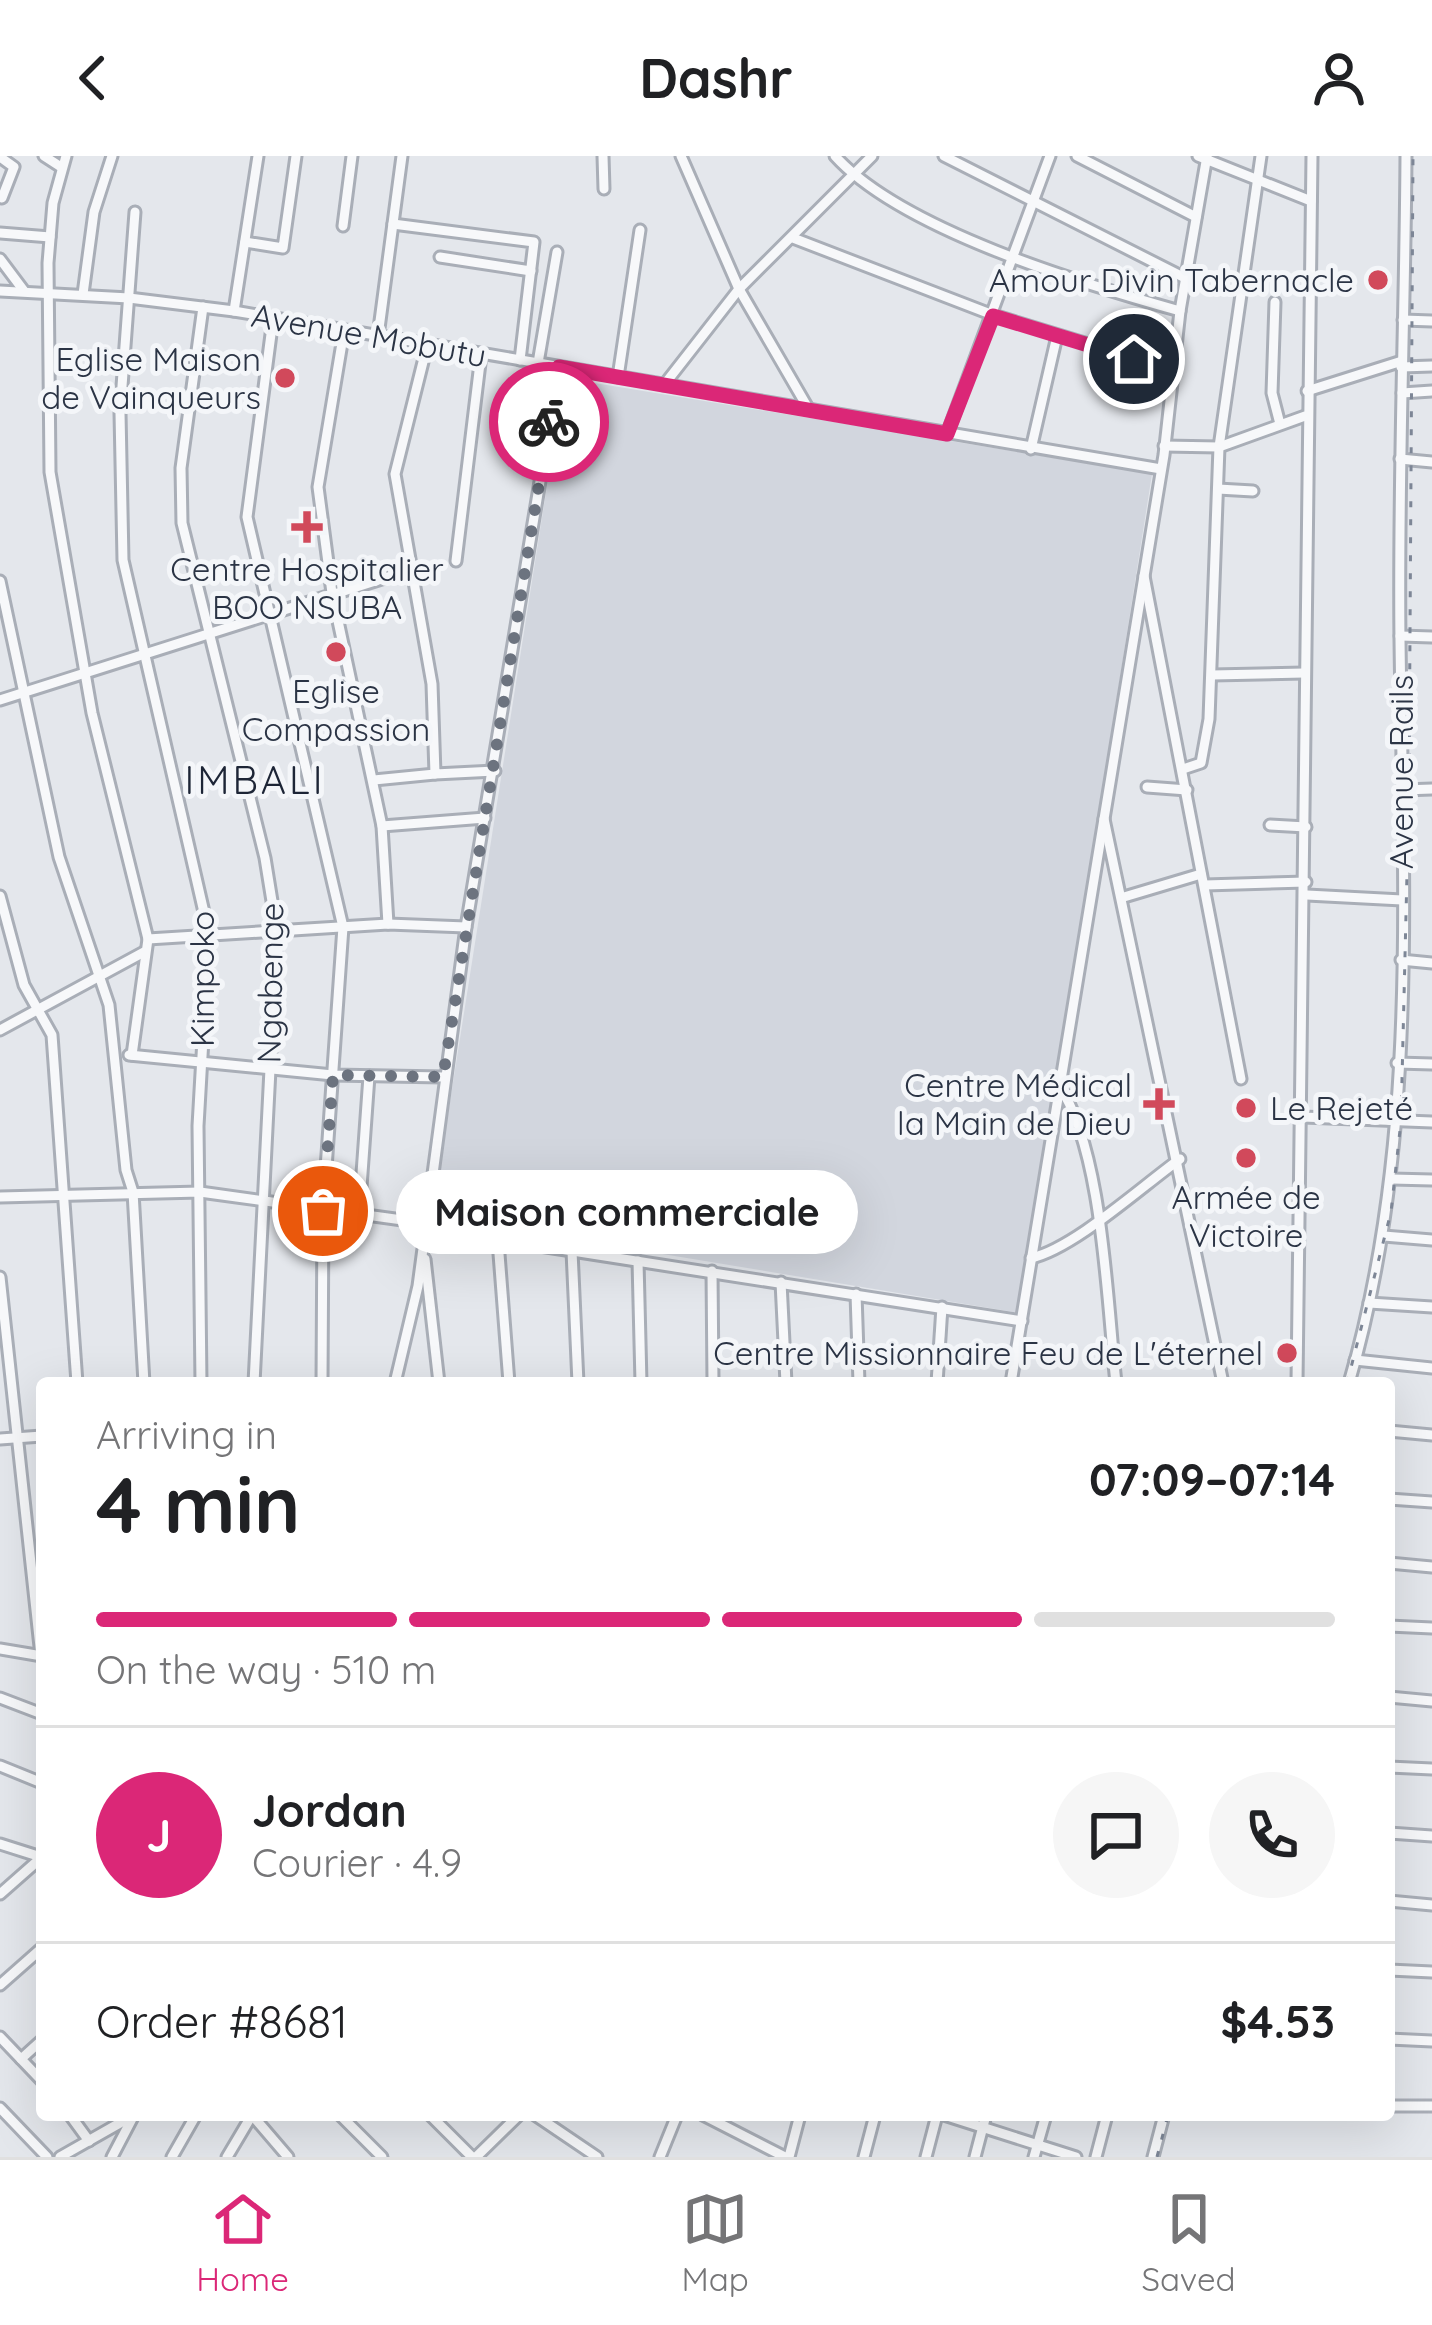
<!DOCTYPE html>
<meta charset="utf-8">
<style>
body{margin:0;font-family:Quicksand,sans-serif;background:#f6f6f6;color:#202124;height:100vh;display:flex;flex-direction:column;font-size:45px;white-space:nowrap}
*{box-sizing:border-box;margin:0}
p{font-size:39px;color:#757577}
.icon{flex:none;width:66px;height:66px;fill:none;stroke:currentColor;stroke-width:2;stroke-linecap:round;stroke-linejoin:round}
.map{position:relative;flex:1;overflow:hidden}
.panel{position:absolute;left:36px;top:1221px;width:1359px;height:744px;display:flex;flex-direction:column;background:#fff;border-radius:12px;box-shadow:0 12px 48px #0002}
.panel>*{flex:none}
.pin{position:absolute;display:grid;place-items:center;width:102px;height:102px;color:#fff;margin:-51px;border:6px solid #fff;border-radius:50%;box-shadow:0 3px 12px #0007}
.courier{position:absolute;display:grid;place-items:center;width:120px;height:120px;margin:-60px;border:9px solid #db2777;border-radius:50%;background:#fff;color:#222;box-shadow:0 3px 15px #0007}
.bubble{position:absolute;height:84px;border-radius:42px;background:#fff;box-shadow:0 12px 48px #0002;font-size:39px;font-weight:700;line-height:84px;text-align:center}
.overview em{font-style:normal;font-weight:700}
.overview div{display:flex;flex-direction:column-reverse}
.overview{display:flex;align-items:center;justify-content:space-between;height:204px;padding:0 60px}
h1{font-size:78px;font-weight:700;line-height:90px}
.bar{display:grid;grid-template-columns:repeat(4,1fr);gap:18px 12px;align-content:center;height:144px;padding:0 60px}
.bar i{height:15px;border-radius:9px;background:#e0e0e0}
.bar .current{background:#db2777}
.bar p{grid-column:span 4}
.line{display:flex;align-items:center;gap:30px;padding:0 60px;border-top:3px solid #e0e0e0}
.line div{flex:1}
.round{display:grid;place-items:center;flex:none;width:126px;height:126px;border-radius:63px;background:#f6f6f6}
header{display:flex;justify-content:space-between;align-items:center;height:156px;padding:0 60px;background:#fff;font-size:54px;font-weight:700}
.tabs{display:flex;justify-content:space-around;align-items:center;height:168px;border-top:3px solid #e0e0e0;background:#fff;font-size:33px;color:#757577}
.tabs a{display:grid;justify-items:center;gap:6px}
.tabs .current{color:#db2777}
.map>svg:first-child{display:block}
.built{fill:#d2d6de}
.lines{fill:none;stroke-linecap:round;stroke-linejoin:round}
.street-casing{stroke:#a9aeb7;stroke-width:15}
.street{stroke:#f7f8fa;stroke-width:9}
.rail{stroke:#7d8696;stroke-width:3;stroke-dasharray:6 12;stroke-linecap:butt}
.done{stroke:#6c737f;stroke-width:12;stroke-dasharray:0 21.6}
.route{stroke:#db2777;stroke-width:15}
.poi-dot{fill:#d1495b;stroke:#f4f6f9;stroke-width:4.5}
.labels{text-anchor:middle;stroke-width:10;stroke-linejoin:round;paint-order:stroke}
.poi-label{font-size:33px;fill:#2b3445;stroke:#f4f6f9;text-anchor:end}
.street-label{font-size:33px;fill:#2b3445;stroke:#f4f6f9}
.quarter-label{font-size:39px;letter-spacing:3px;fill:#1d2536;stroke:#f4f6f9}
</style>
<header><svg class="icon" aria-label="back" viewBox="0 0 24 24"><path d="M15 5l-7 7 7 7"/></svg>Dashr<svg class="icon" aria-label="person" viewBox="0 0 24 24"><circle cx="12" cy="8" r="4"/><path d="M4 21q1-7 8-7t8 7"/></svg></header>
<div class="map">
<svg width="1432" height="2001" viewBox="0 0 1432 2001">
<rect width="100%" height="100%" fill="#e4e7ec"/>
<polygon class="built" points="564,222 1152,318 1020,1157 432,1060"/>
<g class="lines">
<g class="street-casing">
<g id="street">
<polyline points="44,0 61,11"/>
<polyline points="66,0 53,47 48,107 50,316 92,557 148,783 132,899"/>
<polyline points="603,0 604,33"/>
<polyline points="681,0 739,133 808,252"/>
<path d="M835,0C902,74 1083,128 1180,155"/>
<polyline points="944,0 1185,122"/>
<polyline points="1077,0 1196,61"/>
<polyline points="1198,0 1311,45"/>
<polyline points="0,1 14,11 2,42"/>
<polyline points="135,56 120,257 123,404 209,778 198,970 201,1227"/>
<polyline points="393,68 534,86 520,204"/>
<polyline points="343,70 352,0"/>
<polyline points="0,77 50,81"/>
<polyline points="793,82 993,159 1173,214"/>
<polyline points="245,86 283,92 296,0"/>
<polyline points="440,101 531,115"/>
<polyline points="0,103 24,135"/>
<polyline points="0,135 129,142 234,155 1161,313"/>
<polyline points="83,138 94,56 112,0"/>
<polyline points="1275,146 1272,237 1280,268"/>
<polyline points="203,151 181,312 182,367 265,702 277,776 254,1227"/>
<polyline points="234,155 258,0"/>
<polyline points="273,163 247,361 343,771 323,1055 322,1227"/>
<polyline points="1403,164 1432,165"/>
<polyline points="344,175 318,331 332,437 382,670 388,768"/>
<polyline points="378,180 402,0"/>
<polyline points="427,190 395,318 432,528 435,618 495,615"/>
<polyline points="538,207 557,96"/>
<polyline points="1401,211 1432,210"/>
<polyline points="618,221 640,74"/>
<polyline points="664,229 739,133 872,0"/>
<polyline points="1307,235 1402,205"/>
<polyline points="1402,237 1432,235"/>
<polyline points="947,278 1050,0"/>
<polyline points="1164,290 1219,291 1305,260"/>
<polyline points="1031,293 1057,180"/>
<polyline points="1400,303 1432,306"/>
<polyline points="1218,333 1253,335"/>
<polyline points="456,405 481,199"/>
<polyline points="1144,420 1241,923"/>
<polyline points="0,425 59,701 109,849 126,1014 133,1036 144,1227"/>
<polyline points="1400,480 1432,481"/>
<polyline points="1212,519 1304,517"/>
<polyline points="0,544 410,414"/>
<polyline points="1183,613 1201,607 1209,563 1219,291 1261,0"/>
<polyline points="374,624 435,618"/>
<polyline points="1147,631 1187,634"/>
<polyline points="1403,634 1432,633"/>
<polyline points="1104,663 1223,1227"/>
<polyline points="1270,669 1306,671"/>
<polyline points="382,670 485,662"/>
<polyline points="1205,729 1306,726"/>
<polyline points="1307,739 1402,744"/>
<polyline points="0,740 24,829 52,879 77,1227"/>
<polyline points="1124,741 1201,718"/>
<polyline points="148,783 388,768 466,771"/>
<polyline points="1401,804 1432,807"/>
<polyline points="0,874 144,796"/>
<polyline points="129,899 333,919 443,921"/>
<polyline points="1397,907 1432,908"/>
<path d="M1058,928C1103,992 1107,1148 1116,1227"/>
<polyline points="1303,961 1432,966"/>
<polyline points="1392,1023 1432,1024"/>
<polyline points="0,1041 200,1036 424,1067"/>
<polyline points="359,1059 369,920"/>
<polyline points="424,1072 1022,1165"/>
<polyline points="1384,1080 1432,1084"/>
<polyline points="498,1085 509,1227"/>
<polyline points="572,1095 578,1227"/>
<path d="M1031,1102C1073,1093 1141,1031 1180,1003"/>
<polyline points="425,1103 439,1227"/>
<polyline points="638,1105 641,1227"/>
<polyline points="712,1115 713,1227"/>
<polyline points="0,1121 41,1500"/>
<polyline points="781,1126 786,1227"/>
<polyline points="856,1138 859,1227"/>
<polyline points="1369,1147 1432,1151"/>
<polyline points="1355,1204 1432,1212"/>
<polyline points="395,1227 418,1130 466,771 559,211"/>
<polyline points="937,1227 942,1151"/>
<polyline points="1011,1227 1164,299 1180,155 1207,0"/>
<polyline points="1297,1227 1312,0"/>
<path d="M1349,1227C1419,988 1403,731 1400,484C1398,322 1405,161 1406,0"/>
<polyline points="1389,1275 1432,1279"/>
<polyline points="0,1283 42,1280"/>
<polyline points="1389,1343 1432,1346"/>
<polyline points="1389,1407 1432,1411"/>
<polyline points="1389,1470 1432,1472"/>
<polyline points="0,1493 42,1500"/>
<polyline points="1389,1541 1432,1545"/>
<polyline points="0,1542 42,1558"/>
<polyline points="0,1610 42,1627"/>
<polyline points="1389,1611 1432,1613"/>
<polyline points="1389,1677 1432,1680"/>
<polyline points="0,1688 41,1701"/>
<polyline points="0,1738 42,1701"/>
<polyline points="1389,1745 1432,1749"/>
<polyline points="1389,1814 1432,1816"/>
<polyline points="0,1829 42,1792"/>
<polyline points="0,1881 42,1925"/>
<polyline points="1389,1883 1432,1885"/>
<polyline points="21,1903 42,1884"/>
<polyline points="1389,1950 1432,1950"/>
<polyline points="0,1952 47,2001"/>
<polyline points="70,1959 89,1985"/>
<polyline points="252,1959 288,2001"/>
<polyline points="340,1959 382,2001"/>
<polyline points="430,1959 472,2001"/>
<polyline points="535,1959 597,2001"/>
<polyline points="703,1959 785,2001"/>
<polyline points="944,1959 1076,2001"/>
<polyline points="60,2001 134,1959"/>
<polyline points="112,2001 134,1959"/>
<polyline points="172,2001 196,1959"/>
<polyline points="227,2001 252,1959"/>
<polyline points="476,2001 519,1959"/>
<polyline points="660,2001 677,1959"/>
<polyline points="789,2001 800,1959"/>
<polyline points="864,2001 875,1959"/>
<polyline points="926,2001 937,1959"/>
<polyline points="975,2001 986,1959"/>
<polyline points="1034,2001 1046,1959"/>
<polyline points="1096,2001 1107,1959"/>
<polyline points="1153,2001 1164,1959"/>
</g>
</g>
<use href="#street" class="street"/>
<g class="rail">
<polyline points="1347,1227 1391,1056 1401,965 1409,635 1413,0"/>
<polyline points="1157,2001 1168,1959"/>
</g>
</g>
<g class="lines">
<polyline class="done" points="323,1055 333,919 443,921 549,266"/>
<polyline class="route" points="549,266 559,211 947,278 993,160 1134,203"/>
</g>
<g class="poi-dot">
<circle cx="1378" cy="124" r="12"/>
<circle cx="285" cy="222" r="12"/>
<path d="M301 353h12v12h12v12h-12v12h-12v-12h-12v-12h12z"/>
<circle cx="336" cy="496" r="12"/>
<path d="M1153 930h12v12h12v12h-12v12h-12v-12h-12v-12h12z"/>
<circle cx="1246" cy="952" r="12"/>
<circle cx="1246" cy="1002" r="12"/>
<circle cx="1287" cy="1197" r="12"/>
</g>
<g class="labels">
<g class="poi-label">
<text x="1354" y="136">Amour Divin Tabernacle</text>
<text x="261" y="215">Eglise Maison<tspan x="261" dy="38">de Vainqueurs</tspan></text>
<text x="307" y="425" text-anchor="middle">Centre Hospitalier<tspan x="307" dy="38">BOO NSUBA</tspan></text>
<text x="336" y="547" text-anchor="middle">Eglise<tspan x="336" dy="38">Compassion</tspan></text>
<text x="1132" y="941">Centre Médical<tspan x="1132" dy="38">la Main de Dieu</tspan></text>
<text x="1270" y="964" text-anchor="start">Le Rejeté</text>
<text x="1246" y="1053" text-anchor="middle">Armée de<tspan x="1246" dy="38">Victoire</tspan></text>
<text x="1263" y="1209">Centre Missionnaire Feu de L'éternel</text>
</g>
<g class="street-label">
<text transform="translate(369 179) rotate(10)" y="12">Avenue Mobutu</text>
<text transform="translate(1401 616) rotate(-90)" y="12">Avenue Rails</text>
<text transform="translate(202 823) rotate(-90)" y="12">Kimpoko</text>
<text transform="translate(270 827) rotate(-89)" y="12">Ngabenge</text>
</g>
<g class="quarter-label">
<text x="255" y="638">IMBALI</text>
</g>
</g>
</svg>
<div class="pin" style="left:323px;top:1055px;background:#ea580c"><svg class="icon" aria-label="bag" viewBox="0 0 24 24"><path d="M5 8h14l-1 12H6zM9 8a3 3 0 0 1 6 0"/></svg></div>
<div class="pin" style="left:1134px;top:203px;background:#1f2937"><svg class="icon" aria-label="home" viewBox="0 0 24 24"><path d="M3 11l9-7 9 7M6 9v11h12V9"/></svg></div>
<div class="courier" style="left:549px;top:266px"><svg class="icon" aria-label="bike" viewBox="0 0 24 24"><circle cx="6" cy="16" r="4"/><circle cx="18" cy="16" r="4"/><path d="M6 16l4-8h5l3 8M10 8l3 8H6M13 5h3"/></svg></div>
<div class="bubble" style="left:396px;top:1014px;width:462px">Maison commerciale</div>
<section class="panel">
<div class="overview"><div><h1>4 min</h1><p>Arriving in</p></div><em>07:09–07:14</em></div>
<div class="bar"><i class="current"></i><i class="current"></i><i class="current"></i><i></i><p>On the way · 510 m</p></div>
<div class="line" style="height:216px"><b class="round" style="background:#db2777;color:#fff">J</b><div><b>Jordan</b><p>Courier · 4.9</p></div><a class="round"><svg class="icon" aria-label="chat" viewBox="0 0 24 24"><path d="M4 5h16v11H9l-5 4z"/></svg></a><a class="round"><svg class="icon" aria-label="phone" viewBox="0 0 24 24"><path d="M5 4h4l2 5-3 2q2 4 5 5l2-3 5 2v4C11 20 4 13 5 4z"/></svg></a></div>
<div class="line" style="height:156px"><div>Order #8681</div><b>$4.53</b></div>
</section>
</div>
<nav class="tabs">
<a class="current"><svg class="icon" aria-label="home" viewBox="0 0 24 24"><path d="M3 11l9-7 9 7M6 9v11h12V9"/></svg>Home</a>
<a><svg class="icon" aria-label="map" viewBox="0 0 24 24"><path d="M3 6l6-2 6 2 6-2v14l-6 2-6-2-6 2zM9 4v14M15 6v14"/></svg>Map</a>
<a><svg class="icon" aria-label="saved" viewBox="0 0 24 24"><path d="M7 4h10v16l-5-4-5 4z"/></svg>Saved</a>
</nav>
